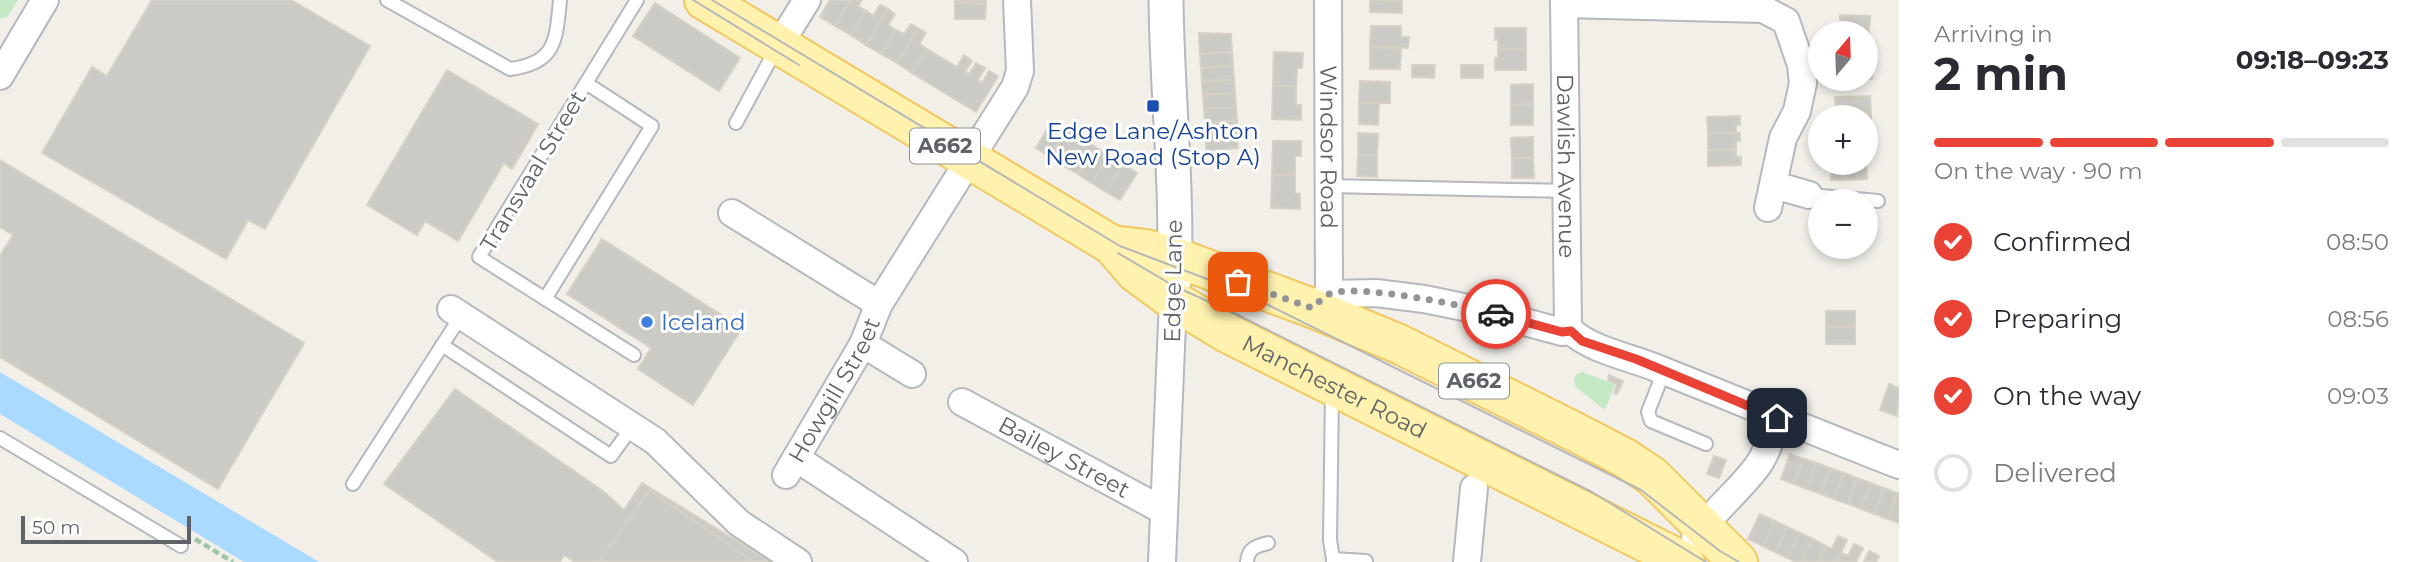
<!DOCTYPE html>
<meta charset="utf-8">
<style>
body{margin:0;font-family:Montserrat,sans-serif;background:#f7f7f7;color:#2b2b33;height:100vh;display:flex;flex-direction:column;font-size:26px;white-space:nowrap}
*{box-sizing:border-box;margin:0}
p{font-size:23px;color:#7c7c81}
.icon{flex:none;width:38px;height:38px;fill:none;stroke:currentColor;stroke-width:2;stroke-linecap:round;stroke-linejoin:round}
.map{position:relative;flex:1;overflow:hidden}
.sheet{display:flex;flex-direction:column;background:#fff;width:525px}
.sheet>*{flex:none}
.needle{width:46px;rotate:19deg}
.tools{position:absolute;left:1808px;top:21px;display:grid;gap:14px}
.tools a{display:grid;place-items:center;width:70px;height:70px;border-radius:50%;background:#fff;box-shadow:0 4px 10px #0003;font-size:35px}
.scale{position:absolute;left:21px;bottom:18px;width:170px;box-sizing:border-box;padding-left:7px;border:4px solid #5f6368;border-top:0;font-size:19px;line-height:24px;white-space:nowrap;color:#5f6368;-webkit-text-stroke:5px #fff;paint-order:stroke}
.pin{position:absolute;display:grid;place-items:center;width:60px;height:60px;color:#fff;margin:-30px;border-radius:14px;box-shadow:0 4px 10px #0006}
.courier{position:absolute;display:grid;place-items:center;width:70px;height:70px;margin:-35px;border:5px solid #ea4335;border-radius:50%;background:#fff;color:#222;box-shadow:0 2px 9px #0007}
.summary em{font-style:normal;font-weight:700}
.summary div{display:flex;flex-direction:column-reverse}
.summary{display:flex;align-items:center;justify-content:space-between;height:119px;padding:0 35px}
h1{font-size:46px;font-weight:700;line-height:52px}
.bar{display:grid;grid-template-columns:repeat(4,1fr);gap:10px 7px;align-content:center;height:84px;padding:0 35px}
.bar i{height:9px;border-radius:5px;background:#e1e1e2}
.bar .selected{background:#ea4335}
.bar p{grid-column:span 4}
ol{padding:0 35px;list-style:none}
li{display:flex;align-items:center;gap:21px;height:77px}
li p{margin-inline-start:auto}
li .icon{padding:7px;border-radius:50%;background:#ea4335;color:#fff;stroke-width:4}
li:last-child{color:#7c7c81}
li i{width:38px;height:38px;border:4px solid #e1e1e2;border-radius:50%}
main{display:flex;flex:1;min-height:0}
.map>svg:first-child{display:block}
.green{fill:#c5e8c5}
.water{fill:#aadaff}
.building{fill:#cccac5;stroke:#d6d1c6;stroke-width:2}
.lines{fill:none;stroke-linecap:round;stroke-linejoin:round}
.service-casing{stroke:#b5b8bc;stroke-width:16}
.minor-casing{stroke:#b5b8bc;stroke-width:30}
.tertiary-casing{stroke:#b5b8bc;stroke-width:37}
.primary-casing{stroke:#f2c960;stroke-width:42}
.path{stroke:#9cc7a9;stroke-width:4.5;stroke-dasharray:7 3.5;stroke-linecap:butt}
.service{stroke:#fff;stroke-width:12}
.minor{stroke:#fff;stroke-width:26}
.tertiary{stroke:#fff;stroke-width:33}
.primary{stroke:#fff2af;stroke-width:38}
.tram{stroke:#b6b7b8;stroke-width:2}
.done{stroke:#929495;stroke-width:7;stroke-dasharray:0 12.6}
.route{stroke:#ea4335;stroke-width:9}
.transit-dot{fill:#1a4fb4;stroke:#fff;stroke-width:2.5}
.shop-dot{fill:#3f7fe0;stroke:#fff;stroke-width:2.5}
.labels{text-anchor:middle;stroke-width:6;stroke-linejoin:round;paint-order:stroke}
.shield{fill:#fff;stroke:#8f9295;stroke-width:2}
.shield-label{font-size:21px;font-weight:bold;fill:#5f6368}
.transit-label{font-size:23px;fill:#164399;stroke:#fff}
.street-label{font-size:23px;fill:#5f6368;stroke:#fff}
.shop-label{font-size:23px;fill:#366cbe;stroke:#fff;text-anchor:start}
</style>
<main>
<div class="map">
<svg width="1899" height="562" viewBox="0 0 1899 562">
<rect width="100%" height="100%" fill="#f1efe8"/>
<g class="green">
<polygon points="0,0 18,0 8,16 0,19"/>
<polygon points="1582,372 1615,384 1605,410 1575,386 1574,378 1577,374"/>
</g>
<polygon class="water" points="0,372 319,562 244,562 0,414"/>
<g class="building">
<polygon points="152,0 291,0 370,46 265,229 248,220 226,259 42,153 92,67 107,76"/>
<polygon points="830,0 851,0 835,26 820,17"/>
<polygon points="851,0 862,0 858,6 866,11 851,35 835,26"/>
<polygon points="955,0 986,0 986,4 955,3"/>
<polygon points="1370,0 1402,1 1402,13 1370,12"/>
<polygon points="655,3 740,58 719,91 633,36"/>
<polygon points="955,3 986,4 985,19 955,19"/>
<polygon points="880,5 888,9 866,45 851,35 866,11 873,16"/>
<polygon points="888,9 895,14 888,25 896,30 881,54 866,45"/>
<polygon points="1840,15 1870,16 1869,35 1840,33"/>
<polygon points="911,24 918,28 897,63 881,54 896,30 904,34"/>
<polygon points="1371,26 1401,26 1401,37 1409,37 1408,48 1370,47"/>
<polygon points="918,28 926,33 919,44 927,49 912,73 897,63"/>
<polygon points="1495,28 1526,28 1526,49 1498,49 1498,40 1495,40"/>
<polygon points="1199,33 1231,34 1232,52 1200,54"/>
<rect x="1866" y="45" width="6" height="17"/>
<polygon points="1370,47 1401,48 1400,69 1370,69"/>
<polygon points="927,49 957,67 964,55 972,61 965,72 969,74 976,63 985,68 978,80 982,83 989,71 998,76 976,112 912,73"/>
<polygon points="1498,49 1526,49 1526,70 1495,70 1495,58 1498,58"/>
<polygon points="1232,52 1233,66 1201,68 1200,54"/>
<polygon points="1274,52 1303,53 1302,68 1297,68 1296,86 1273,86"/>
<polygon points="1866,62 1872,62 1872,79 1836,80 1866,79"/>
<polygon points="1412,65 1435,65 1434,78 1412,77"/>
<rect x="1461" y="65" width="22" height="13"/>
<polygon points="1233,66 1234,80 1202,81 1201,68"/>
<polygon points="447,70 538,124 512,169 504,163 458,241 425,221 417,235 367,205"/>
<polygon points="1234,80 1235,93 1203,95 1202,81"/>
<polygon points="1360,81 1390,82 1390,103 1359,103"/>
<polygon points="1533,84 1533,104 1511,105 1511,85"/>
<polygon points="1273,86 1296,86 1296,105 1301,105 1301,120 1272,119"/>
<polygon points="1235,93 1236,107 1204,109 1203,95"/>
<polygon points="1870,96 1871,113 1836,114 1835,97"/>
<polygon points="1359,103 1379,103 1378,125 1359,124"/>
<polygon points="1533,104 1533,125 1511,125 1511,105"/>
<polygon points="1236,107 1237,121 1205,123 1204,109"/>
<polygon points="1871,113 1871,130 1866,130 1866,117 1836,117 1836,114"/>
<polygon points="1740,116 1740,125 1736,125 1736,133 1708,133 1707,117"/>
<polygon points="1052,121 1067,129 1050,157 1036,148"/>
<polygon points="1237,121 1237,135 1206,137 1205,123"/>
<polygon points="1067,129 1081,138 1064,166 1050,157"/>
<polygon points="1358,133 1378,134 1377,155 1358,155"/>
<polygon points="1708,133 1740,133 1740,141 1736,141 1736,149 1708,150"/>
<polygon points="1237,135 1238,148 1206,151 1206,137"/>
<polygon points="1533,137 1533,158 1512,158 1511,138"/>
<polygon points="1081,138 1095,147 1078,174 1064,166"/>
<polygon points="1273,141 1301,141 1301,156 1295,156 1295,175 1272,175"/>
<polygon points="1095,147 1109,156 1092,183 1078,174"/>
<polygon points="1736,149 1736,157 1741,157 1741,165 1708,166 1708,150"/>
<polygon points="1358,155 1377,155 1377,177 1357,176"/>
<polygon points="1109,156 1123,164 1106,192 1092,183"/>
<polygon points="1512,158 1533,158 1534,178 1512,178"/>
<polygon points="0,160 304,343 218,489 0,357 0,256 13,235 0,227"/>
<polygon points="1866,162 1867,179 1831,180 1831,163"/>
<polygon points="1123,164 1137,173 1120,200 1106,192"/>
<polygon points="1272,175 1295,175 1295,193 1300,194 1300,209 1271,208"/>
<polygon points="602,239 742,328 693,405 638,369 651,348 567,294"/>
<rect x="1826" y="311" width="29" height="16"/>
<rect x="1826" y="327" width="29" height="17"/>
<polygon points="1609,375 1623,381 1617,394 1614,393 1617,384 1608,380"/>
<polygon points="1889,384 1899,388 1897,416 1880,410"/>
<polygon points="455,389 603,491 624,510 642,483 771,562 575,562 564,555 560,562 498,562 384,484"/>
<polygon points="1790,454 1804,459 1794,484 1781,479"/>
<polygon points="1714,456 1726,460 1719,478 1707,474"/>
<polygon points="1804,459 1817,463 1807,489 1794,484"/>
<polygon points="1817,463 1830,468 1821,494 1807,489"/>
<polygon points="1830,468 1844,473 1834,499 1821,494"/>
<polygon points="1844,473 1857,478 1848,504 1834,499"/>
<polygon points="1857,478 1871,483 1861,509 1848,504"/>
<polygon points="1871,483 1884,488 1874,514 1861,509"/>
<polygon points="1884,488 1897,493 1888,519 1874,514"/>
<polygon points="649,490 754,562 599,562"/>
<polygon points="1897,493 1899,493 1899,523 1888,519"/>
<polygon points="1760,514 1775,521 1763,546 1748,539"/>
<polygon points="1775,521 1787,527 1775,552 1763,546"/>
<polygon points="1787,527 1800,533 1788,558 1775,552"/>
<polygon points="1800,533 1813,539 1802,562 1795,562 1788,558"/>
<polygon points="1838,536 1847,540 1837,562 1818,562 1826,546 1832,549"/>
<polygon points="1813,539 1826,546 1818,562 1802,562"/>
<polygon points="1854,544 1863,548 1856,562 1837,562 1841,553 1848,556"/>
<polygon points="1869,551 1879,556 1876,562 1864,562"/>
</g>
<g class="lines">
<g class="service-casing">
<g id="service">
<path d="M387,0L510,69C556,63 556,41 560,0"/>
<polyline points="736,123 776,49"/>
<polyline points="1328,186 1566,191"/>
<polyline points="1809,195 1878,201"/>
<polyline points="545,299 652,126 586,83"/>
<polyline points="442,345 611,456 632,427"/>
<polyline points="634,355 479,257 637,0"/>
<polyline points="1664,371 1648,412 1651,421 1706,444"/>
<polyline points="1332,393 1330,540 1333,559"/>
<polyline points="0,438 181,546"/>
<polyline points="353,484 461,316"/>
<path d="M1247,562C1248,548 1256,546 1268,543"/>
<polyline points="1333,562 1333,559 1366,561"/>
</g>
</g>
<g class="minor-casing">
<g id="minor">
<path id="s1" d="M1328,0L1329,294"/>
<path id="s2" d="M1564,0L1568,325L1571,331"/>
<polyline points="1564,4 1763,9 1786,21 1801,65 1803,83 1797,111 1783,138 1768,208"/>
<polyline points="779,45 807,0"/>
<polyline points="0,76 45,0"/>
<polyline points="1774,185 1809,195"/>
<polyline points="732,213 879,304"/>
<path d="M1312,308L1329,294L1376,293L1424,299L1488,312L1562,332L1571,331C1593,351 1631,357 1659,369C1739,401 1819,434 1899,465"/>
<polyline points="451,309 655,441 739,523 798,562"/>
<polyline points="863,344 912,374"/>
<path id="s3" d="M962,402L1164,511"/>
<polyline points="796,458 954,562"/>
<path id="s4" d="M786,475L863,344L879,304L1015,87L1020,71L1017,0"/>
<path d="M1695,538C1712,512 1737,493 1756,468C1767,454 1772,435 1777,418"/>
<polyline points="1162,562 1173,300"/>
<polyline points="1467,562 1474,488"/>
</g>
</g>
<g class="tertiary-casing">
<path id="tertiary" d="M1166,0C1167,94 1178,187 1174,281"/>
</g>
<g class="primary-casing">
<g id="primary">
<path id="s5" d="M704,0L1112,245L1135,272L1173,300L1227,333L1685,562"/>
<polyline points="1112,245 1146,249 1175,257 1312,308 1399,344 1575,432 1625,458 1652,476 1738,562"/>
</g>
</g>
<polyline class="path" points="195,539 233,562"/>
<use href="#service" class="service"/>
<use href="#minor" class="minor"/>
<use href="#tertiary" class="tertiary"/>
<use href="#primary" class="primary"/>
<g class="tram">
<polyline points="693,0 799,65"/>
<polyline points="712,0 1120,246 1244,293 1641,490 1720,551 1739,562"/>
<polyline points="1118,253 1174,286 1238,315 1592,492 1706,562"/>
</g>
</g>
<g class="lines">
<path class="done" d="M1238,282L1312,308C1317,304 1323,297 1329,294C1356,283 1466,306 1496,314"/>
<polyline class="route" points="1496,314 1562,332 1571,331 1582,341 1636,359 1777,418"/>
</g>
<rect class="transit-dot" x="1146" y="99" width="14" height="14" rx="3.5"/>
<circle class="shop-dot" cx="647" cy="322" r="7"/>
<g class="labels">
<g class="shield">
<rect x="910" y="128.5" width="70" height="35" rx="5"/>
<rect x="1439" y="363.5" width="70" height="35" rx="5"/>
</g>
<g class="shield-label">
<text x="945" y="153">A662</text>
<text x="1474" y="388">A662</text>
</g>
<g class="transit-label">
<text x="1153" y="139">Edge Lane/Ashton<tspan x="1153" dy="26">New Road (Stop A)</tspan></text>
</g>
<g class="street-label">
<text dy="8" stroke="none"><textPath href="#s1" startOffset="147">Windsor Road</textPath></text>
<text dy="8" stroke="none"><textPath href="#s2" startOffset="166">Dawlish Avenue</textPath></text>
<text transform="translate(533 171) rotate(-59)" y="8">Transvaal Street</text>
<text transform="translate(1173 281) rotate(-89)" y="8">Edge Lane</text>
<text dy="8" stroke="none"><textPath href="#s5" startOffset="742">Manchester Road</textPath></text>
<text dy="8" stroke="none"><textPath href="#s4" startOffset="98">Howgill Street</textPath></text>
<text dy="8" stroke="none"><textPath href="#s3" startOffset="116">Bailey Street</textPath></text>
</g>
<g class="shop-label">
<text x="661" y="330">Iceland</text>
</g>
</g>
</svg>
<div class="tools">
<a><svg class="needle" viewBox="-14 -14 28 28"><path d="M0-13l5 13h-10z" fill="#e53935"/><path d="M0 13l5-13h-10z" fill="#7c7c81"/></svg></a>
<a>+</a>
<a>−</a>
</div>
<div class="scale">50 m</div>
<div class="pin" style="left:1238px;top:282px;background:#ea580c"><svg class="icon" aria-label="bag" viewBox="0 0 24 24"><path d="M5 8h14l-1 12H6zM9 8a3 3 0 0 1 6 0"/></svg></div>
<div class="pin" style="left:1777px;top:418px;background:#1f2937"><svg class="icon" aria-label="home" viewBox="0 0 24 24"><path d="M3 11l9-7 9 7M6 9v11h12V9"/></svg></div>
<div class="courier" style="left:1496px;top:314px"><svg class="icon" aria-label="car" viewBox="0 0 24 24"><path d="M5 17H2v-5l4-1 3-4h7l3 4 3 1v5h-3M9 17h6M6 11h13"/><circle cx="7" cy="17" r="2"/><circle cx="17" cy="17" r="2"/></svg></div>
</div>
<section class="sheet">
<div class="summary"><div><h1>2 min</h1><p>Arriving in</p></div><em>09:18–09:23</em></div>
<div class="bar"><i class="selected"></i><i class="selected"></i><i class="selected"></i><i></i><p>On the way · 90 m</p></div>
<ol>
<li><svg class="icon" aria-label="check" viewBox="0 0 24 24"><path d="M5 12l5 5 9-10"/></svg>Confirmed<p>08:50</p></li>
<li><svg class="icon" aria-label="check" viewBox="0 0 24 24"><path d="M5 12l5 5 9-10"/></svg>Preparing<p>08:56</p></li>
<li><svg class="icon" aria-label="check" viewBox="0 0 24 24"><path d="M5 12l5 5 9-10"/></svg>On the way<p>09:03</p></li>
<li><i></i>Delivered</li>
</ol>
</section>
</main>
